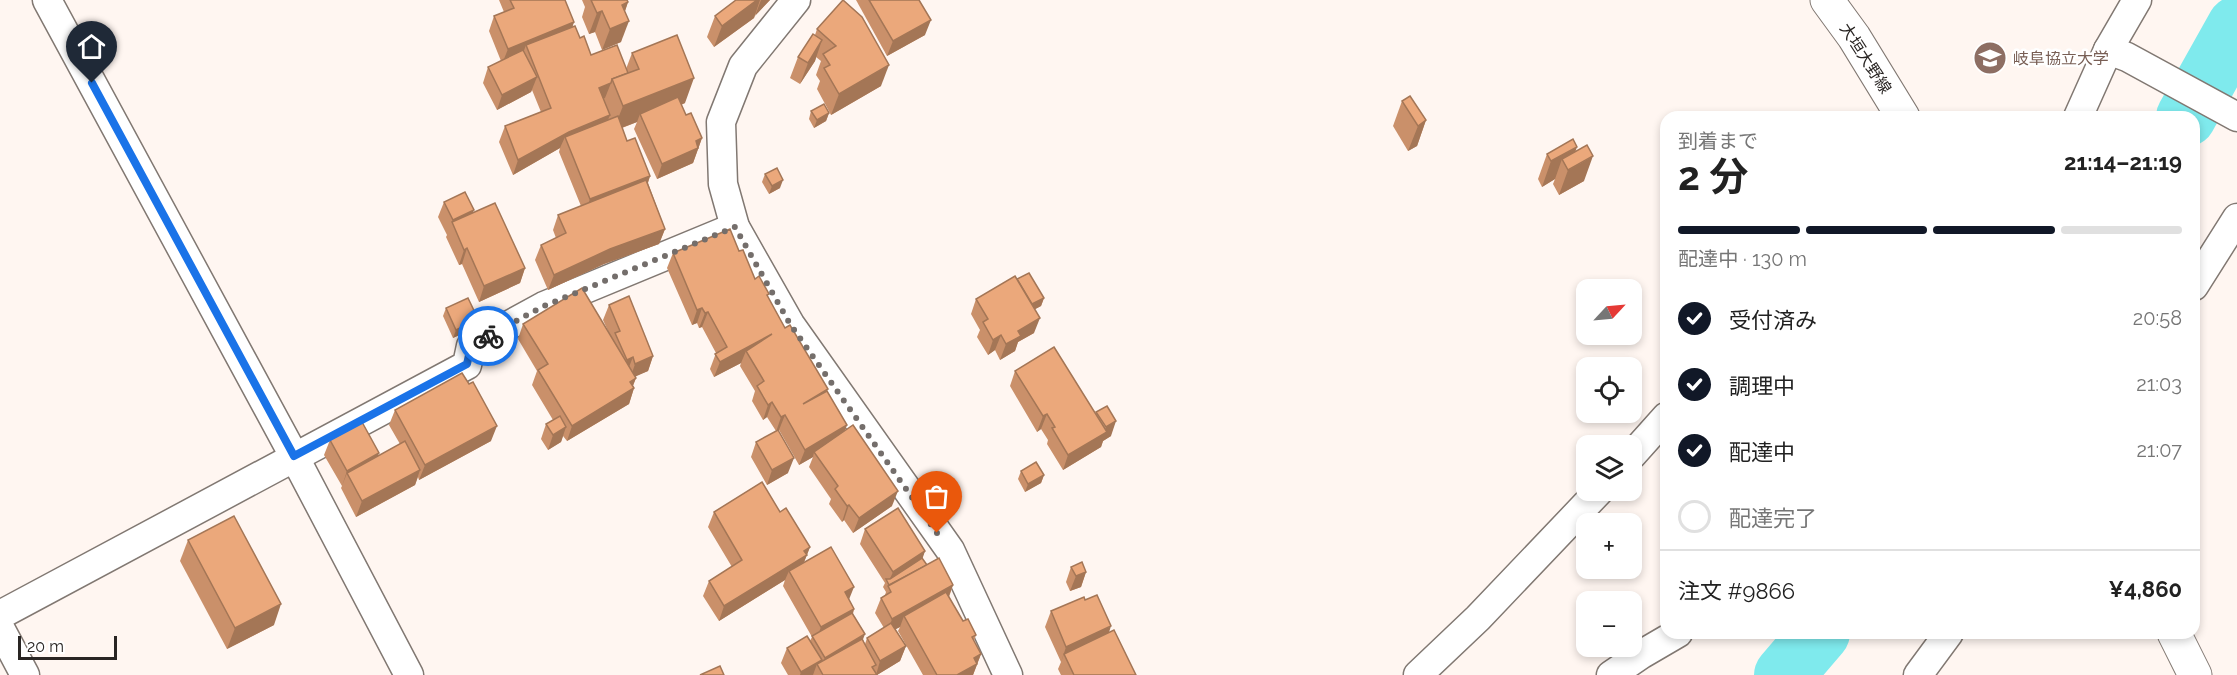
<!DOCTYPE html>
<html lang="ja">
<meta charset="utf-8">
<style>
body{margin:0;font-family:Raleway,"Noto Sans JP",sans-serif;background:#f2f2f2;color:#222;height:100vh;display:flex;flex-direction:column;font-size:22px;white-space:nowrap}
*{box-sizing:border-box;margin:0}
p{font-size:20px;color:#767676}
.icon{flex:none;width:33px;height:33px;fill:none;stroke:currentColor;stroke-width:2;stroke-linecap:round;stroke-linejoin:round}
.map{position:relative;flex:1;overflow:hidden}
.sheet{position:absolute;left:1660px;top:111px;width:540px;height:528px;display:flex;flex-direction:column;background:#fff;border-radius:18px;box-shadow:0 3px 9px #0003}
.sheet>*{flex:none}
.needle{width:39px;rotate:64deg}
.controls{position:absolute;left:1576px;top:279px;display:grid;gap:12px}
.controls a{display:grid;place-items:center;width:66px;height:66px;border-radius:12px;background:#fff;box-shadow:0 3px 9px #0003;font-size:30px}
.scale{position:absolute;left:18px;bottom:15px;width:99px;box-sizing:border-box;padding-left:6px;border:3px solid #292523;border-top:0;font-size:16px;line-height:21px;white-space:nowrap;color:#292523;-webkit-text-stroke:4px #fff;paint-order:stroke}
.pin{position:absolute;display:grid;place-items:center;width:51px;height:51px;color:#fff;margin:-62px -26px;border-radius:50% 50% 50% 0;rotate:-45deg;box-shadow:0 0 6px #0007}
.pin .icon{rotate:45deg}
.courier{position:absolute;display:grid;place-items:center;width:60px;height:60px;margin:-30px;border:4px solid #1a73e8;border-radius:50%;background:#fff;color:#222;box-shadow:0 2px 8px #0007}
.summary em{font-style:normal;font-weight:700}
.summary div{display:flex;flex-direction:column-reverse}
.summary{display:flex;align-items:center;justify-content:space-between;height:102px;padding:0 18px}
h1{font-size:39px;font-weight:700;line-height:45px}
.bar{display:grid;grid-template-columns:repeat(4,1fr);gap:9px 6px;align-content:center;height:72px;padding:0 18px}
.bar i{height:8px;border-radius:4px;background:#e0e0e0}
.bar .on{background:#111827}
.bar p{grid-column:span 4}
.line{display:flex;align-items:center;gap:15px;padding:0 18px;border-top:2px solid #e0e0e0}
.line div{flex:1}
ol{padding:0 18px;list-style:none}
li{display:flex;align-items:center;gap:18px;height:66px}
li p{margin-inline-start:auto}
li .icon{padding:6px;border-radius:50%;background:#111827;color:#fff;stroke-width:4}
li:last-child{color:#767676}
li i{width:33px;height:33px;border:3px solid #e0e0e0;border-radius:50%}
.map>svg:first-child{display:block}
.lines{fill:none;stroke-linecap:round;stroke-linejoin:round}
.river{stroke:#7feaed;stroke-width:60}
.street-casing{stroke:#817872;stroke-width:31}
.secondary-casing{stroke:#817872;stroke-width:35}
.street{stroke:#fff;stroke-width:28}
.secondary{stroke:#fff;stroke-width:33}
.wall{fill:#ca906a}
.shaded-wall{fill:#a47656}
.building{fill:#eba87b;stroke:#a47656;stroke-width:1.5}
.done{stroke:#746e6b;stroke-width:6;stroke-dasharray:0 10.8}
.route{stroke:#1a73e8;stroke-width:8}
.labels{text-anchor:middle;stroke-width:5;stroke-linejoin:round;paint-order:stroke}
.street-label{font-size:16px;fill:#292523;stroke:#fff}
.education-label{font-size:16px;fill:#785e54;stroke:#fff;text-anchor:start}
</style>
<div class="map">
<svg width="2237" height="675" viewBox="0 0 2237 675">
<rect width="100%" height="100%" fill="#fff6f1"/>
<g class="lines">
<g class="river">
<polyline points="2186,117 2237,26"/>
<polyline points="1784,675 1820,633"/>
</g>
<g class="street-casing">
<g id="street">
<polyline points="47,0 294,456 409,675"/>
<polyline points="796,0 743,66 721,122 723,184 735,227 790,324 950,550 1008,675"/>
<polyline points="2108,50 2127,57 2237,117"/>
<polyline points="2078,117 2108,50 2137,0"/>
<polyline points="2194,286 2237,218"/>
<polyline points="1632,455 1666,417"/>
<polyline points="0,615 467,365 471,346 544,306 735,227"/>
<polyline points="0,628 25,675"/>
<polyline points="1418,675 1478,618 1600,490"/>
<polyline points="1611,675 1642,654 1678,633"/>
<polyline points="1918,675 1949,633"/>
</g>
</g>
<g class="secondary-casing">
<g id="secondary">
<polyline points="1827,0 1854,37 1903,117"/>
<polyline points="2174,633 2195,675"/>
</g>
</g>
<use href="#street" class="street"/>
<use href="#secondary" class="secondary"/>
</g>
<g class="wall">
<polygon points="499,0 565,0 574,22 572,27 591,55 626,69 632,53 685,103 681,105 686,115 702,138 693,163 657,179 634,129 637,122 622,128 627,141 650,176 648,183 665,229 659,244 604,264 548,290 535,260 541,245 556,238 553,230 558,215 581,206 559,152 560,148 513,175 499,142 505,126 541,112 532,90 531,92 497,110 483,83 488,67 501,61 489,31 494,16 504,12"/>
<polygon points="582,0 627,0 628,2 625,11 621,42 602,50 595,32 589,34 582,17 585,7"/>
<polygon points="736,0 770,0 755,15 754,18 714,47 707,37 715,16"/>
<polygon points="856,0 919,0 925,35 887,56"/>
<polygon points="817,29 881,86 831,115 817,89 820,81 816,75 821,61 816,57 815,61 800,84 790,78 798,57 815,35"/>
<polygon points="1402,101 1426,120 1417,146 1408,151 1393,126"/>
<polygon points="811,111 829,113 826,121 814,128 809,119"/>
<polygon points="1575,152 1584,181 1559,195 1553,184 1555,179 1542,187 1538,179 1547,154"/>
<polygon points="765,174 780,188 769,194 762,182"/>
<polygon points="444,202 473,213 525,268 520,283 479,302 462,264 459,265 446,237 447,235 438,217"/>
<polygon points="739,251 755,279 768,297 785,328 828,389 827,391 847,425 844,431 892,506 853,533 844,520 842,522 829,504 831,499 809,467 813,457 799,465 779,430 778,431 788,473 767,485 751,457 756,442 776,431 767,417 763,420 752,401 755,391 740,366 741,363 714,377 710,369 716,353 702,327 699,328 697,323 692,325 667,268 673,253"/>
<polygon points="1017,279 1044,298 1041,306 1035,309 1034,333 1018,342 1015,351 1000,360 995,350 988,355 977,337 980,330 971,314 976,299"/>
<polygon points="609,305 653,356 648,371 635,376 636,378 633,386 634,388 629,404 567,441 563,436 561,442 548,450 541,439 546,424 553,420 532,385 537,371 518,339 523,324 609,333 603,320"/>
<polygon points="446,308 478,319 476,327 453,338 443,316"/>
<polygon points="1015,371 1096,414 1096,412 1111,436 1103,441 1101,447 1063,470 1047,444 1048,440 1041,429 1037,432 1010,386"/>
<polygon points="395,410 491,441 419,480 418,477 415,485 356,517 341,488 342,486 324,455 330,440 379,456 400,444 389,425"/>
<polygon points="1021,471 1044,475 1041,483 1025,492 1018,479"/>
<polygon points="714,512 780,512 810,547 804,562 849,600 854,609 853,614 865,644 867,638 884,628 875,613 881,598 885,595 886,592 883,587 885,583 860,544 865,529 925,551 922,558 927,565 953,585 949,597 963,621 976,635 974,641 981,654 973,675 923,675 898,631 900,627 895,629 906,646 900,661 877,675 788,675 781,663 787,648 810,641 812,637 783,586 785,580 719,621 703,596 709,581 732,567 708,527"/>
<polygon points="188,540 274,625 227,649 180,561"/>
<polygon points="1071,567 1086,572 1081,587 1070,591 1066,582"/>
<polygon points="1085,600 1109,632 1136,675 1061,675 1058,669 1061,662 1045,627 1051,611"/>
</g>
<g class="shaded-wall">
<polygon points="757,0 760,0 754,18 714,47 722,26"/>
<polygon points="761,0 770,0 755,16"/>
<polygon points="628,2 621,23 622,5"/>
<polygon points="602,11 595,32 589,34 597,13"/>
<polygon points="931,20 925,35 887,56 893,41"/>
<polygon points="629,21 621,42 602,50 610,29"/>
<polygon points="574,22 569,37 526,45 522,56 502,64 508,49"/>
<polygon points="822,40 815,61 800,84 808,63"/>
<polygon points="889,65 881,86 831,115 839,94"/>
<polygon points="537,77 531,92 497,110 502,95"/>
<polygon points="694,78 685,103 642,120 640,114 637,122 613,131 623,106"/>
<polygon points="611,83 605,98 593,103 599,88"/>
<polygon points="829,113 826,121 814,128 817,120"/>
<polygon points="610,115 604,130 565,137 560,148 513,175 518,160 569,132"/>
<polygon points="1426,120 1417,146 1408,151 1418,126"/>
<polygon points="702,138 693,163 657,179 662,164 696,141"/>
<polygon points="1577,147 1569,170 1593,156 1584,181 1559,195 1568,170 1562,159 1555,179 1542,187 1551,161"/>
<polygon points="650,176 645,191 584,214 590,199"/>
<polygon points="783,180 780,188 769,194 772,186"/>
<polygon points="474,210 468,225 452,222 453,220"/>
<polygon points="665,229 659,244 604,264 548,290 554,275 610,249"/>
<polygon points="467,248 462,264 459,265 464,250"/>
<polygon points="525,268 520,283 479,302 484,286"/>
<polygon points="1044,298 1041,306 1028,313 1031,305"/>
<polygon points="702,308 697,323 692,325 697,310"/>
<polygon points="708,312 702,327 699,328 705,313"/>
<polygon points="1040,318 1034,333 1018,342 1015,351 1000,360 1006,344 1018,331"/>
<polygon points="478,319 476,327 453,338 456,330"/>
<polygon points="772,334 746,351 741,363 714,377 720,362"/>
<polygon points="1001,335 995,350 988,355 993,340"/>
<polygon points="653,356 648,371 630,379 635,364"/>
<polygon points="633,357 627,372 621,375 627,360"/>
<polygon points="636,378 631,390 634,388 629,404 567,441 572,426"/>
<polygon points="772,402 767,417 763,420 768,405"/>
<polygon points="1047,414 1041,429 1037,432 1043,416"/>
<polygon points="785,415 779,430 776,432 781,417"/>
<polygon points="1116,421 1111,436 1103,441 1101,447 1063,470 1068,455 1103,434 1106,427"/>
<polygon points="847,425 841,440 814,452 813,457 799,465 805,450"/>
<polygon points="497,426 491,441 419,480 425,465"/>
<polygon points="566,427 561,442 548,450 553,435"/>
<polygon points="379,453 374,468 347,473 342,486 347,471"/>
<polygon points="794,458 788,473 767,485 772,470"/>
<polygon points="420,470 415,485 356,517 362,501"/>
<polygon points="1044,475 1041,483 1025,492 1028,484"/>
<polygon points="898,491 892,506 853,533 859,518"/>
<polygon points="849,505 844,520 842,522 847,506"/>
<polygon points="810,547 801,570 789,571 785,580 719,621 724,606"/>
<polygon points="925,551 920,566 888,583 893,572"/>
<polygon points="1086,572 1081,587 1070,591 1076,576"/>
<polygon points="953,585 947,601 904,616 900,627 887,634 892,619"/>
<polygon points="854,587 848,602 845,592"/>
<polygon points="281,604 274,625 227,649 235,628"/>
<polygon points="854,609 849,624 815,643 821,627"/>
<polygon points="1111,626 1106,642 1064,654 1061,662 1066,647"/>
<polygon points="865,634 859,650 820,670 825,658"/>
<polygon points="906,646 900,661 877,675 876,675 880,661"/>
<polygon points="981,654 973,675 957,675 974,658"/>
<polygon points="822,660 819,667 817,664 813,675 800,675 801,672"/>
</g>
<g class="building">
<polygon points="510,0 565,0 574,22 508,49 494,16 514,8"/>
<polygon points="591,0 627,0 628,2 622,5 629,21 610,29 602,11 597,13"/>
<polygon points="736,0 757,0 722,26 715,16"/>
<polygon points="843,0 862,17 889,65 839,94 824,68 830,65 823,54 836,46 817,29"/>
<polygon points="869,0 919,0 931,20 893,41"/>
<polygon points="575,26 580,38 584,36 591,55 617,45 628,73 612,79 611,83 599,88 610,115 569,132 518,160 505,126 551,108 526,45"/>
<polygon points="813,34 822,40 808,63 798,57"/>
<polygon points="677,35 694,78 623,106 612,79 639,69 632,53"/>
<polygon points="523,50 537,77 502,95 488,67"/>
<polygon points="1410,96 1426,120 1418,126 1402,101"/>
<polygon points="678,97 686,115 691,113 702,138 696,141 698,148 662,164 640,114"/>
<polygon points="824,104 829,113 817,120 811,111"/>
<polygon points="618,116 627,141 635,138 650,176 590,199 565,137"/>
<polygon points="1573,139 1577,147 1551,161 1547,154"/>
<polygon points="1587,145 1593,156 1568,170 1562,159"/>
<polygon points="777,168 783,180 772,186 765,174"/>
<polygon points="646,180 665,229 610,249 554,275 541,245 566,233 558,215"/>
<polygon points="465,192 474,210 453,220 444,202"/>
<polygon points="495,203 525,268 484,286 467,248 464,250 452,222"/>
<polygon points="730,229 739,251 743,250 755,279 759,276 769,294 767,295 785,328 790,325 828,389 803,404 827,391 847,425 805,450 785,415 781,417 772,402 768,405 757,386 764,381 746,351 772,334 720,362 715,354 727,347 708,312 705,313 702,308 697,310 673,253"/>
<polygon points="1029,273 1044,298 1032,304 1017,279"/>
<polygon points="1015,276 1040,318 1018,331 1021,336 1006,344 1001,335 993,340 983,322 988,319 976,299"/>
<polygon points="582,288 636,378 630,382 634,388 572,426 538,370 548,364 523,324"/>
<polygon points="629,296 653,356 635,364 633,357 627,360 615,333 620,331 609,305"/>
<polygon points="468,298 478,319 456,330 446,308"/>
<polygon points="1054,347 1107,432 1068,455 1052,428 1055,427 1047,414 1043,416 1015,371"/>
<polygon points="462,373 469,384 473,382 497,426 425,465 395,410"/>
<polygon points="1107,406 1116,421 1106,427 1096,412"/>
<polygon points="560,416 566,427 553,435 546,424"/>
<polygon points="362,422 379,453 347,471 330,440"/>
<polygon points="853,425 898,491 859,518 849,505 847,506 835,489 838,486 814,452"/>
<polygon points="778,430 794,458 772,470 756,442"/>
<polygon points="405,441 420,470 362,501 347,473"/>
<polygon points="1036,462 1044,475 1028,484 1021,471"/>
<polygon points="762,482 780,512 786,508 810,547 804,551 807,555 724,606 709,581 742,560 714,512"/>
<polygon points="898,508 925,551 893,572 865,529"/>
<polygon points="234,516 281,604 235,628 188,540"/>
<polygon points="831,547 854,587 845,592 854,609 821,627 789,571"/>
<polygon points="922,558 927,565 889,585 886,579 890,579"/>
<polygon points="939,558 953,585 892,619 881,598 891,592 888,586"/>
<polygon points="1082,562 1086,572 1076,576 1071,567"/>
<polygon points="946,592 963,621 968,619 976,635 972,637 981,654 974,658 977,664 957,675 937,675 904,616"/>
<polygon points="1097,595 1111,626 1066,647 1051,611 1084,597 1085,600"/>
<polygon points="852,613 865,634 825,658 812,636"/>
<polygon points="891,623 906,646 880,661 867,638"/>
<polygon points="1114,630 1136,675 1074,675 1064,654"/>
<polygon points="807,636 822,660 801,672 787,648"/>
<polygon points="862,639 876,665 872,667 877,675 823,675 817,664"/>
<polygon points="720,666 724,675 700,675"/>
</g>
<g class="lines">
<polyline class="done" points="488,336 544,306 735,227 790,324 937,533"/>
<polyline class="route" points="92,83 294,456 467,364 471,346 488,336"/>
</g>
<defs>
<g id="university-disc" transform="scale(1.725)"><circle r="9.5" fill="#8d6e63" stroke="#fff"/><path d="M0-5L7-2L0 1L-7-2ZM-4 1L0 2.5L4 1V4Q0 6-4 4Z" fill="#fff"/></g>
</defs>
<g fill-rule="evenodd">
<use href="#university-disc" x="1990" y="58"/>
</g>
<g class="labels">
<g class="street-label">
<text transform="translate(1866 58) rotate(57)" y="6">大垣大野線</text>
</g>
<g class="education-label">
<text x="2013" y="64">岐阜協立大学</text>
</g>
</g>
</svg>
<div class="controls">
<a><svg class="needle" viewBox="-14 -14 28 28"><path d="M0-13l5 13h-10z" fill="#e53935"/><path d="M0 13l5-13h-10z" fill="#767676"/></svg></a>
<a><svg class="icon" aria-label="locate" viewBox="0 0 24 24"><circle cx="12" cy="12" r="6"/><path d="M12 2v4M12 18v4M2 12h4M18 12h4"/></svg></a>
<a><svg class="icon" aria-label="layers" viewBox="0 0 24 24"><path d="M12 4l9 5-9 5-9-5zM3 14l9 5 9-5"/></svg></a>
<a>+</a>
<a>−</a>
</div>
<div class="scale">20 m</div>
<div class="pin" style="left:937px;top:533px;background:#ea580c"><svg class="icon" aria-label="bag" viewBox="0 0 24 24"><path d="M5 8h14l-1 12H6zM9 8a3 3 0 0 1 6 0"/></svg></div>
<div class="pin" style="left:92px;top:83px;background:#1f2937"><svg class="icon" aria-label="home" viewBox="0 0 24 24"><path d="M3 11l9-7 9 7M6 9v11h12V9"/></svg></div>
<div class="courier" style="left:488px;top:336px"><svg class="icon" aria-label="bike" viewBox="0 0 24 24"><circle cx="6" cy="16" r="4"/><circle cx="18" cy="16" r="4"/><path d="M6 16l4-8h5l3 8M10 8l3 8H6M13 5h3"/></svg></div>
<section class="sheet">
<div class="summary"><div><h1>2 分</h1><p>到着まで</p></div><em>21:14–21:19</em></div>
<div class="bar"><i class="on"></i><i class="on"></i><i class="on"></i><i></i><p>配達中 · 130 m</p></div>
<ol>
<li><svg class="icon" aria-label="check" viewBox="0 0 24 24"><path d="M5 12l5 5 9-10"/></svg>受付済み<p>20:58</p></li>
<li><svg class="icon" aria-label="check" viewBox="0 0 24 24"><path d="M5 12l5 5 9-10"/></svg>調理中<p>21:03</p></li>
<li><svg class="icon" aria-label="check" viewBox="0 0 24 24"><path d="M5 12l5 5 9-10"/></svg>配達中<p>21:07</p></li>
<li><i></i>配達完了</li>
</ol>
<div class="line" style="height:78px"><div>注文 #9866</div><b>¥4,860</b></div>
</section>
</div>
